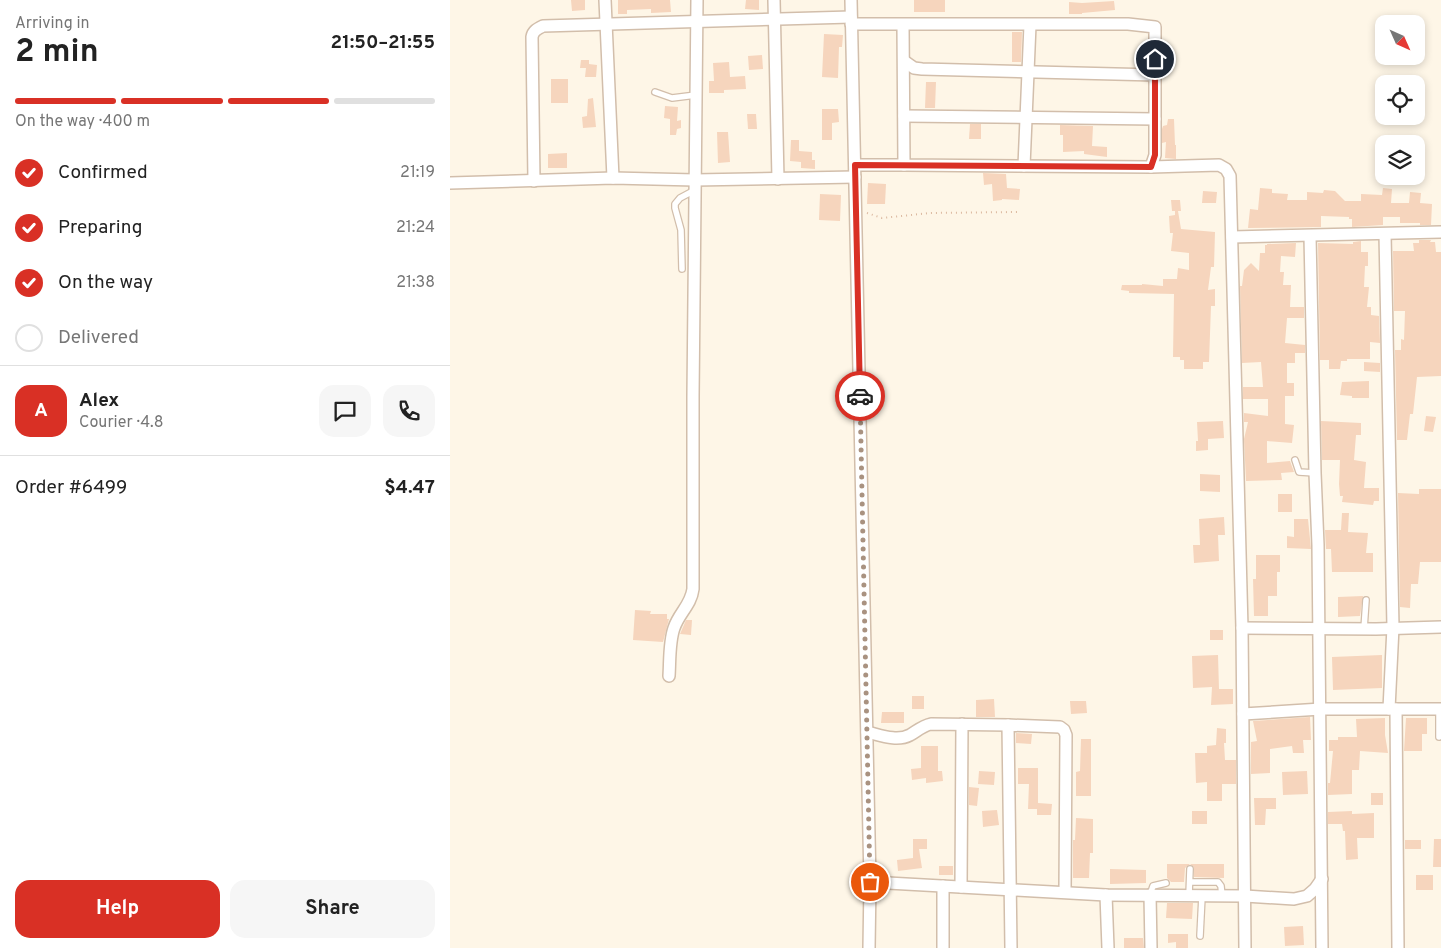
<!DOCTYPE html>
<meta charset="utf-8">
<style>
body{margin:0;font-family:Overpass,sans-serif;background:#f6f6f6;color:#222;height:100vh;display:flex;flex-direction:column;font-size:19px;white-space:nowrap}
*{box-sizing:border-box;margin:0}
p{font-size:16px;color:#767676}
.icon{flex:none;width:28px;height:28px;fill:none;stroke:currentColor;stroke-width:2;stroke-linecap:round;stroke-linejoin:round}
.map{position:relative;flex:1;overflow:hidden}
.panel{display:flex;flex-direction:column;background:#fff;width:450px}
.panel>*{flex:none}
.needle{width:32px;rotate:135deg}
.buttons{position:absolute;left:925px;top:15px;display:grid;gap:10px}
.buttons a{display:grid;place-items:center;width:50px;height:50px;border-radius:10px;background:#fff;box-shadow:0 2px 8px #0003;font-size:25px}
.pin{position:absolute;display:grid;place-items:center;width:42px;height:42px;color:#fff;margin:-21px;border:2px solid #fff;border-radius:50%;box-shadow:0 1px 5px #0007}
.courier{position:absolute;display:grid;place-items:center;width:50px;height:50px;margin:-25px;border:4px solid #d93025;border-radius:50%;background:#fff;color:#222;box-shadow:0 1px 6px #0007}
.overview em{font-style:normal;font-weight:700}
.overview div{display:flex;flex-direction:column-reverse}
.overview{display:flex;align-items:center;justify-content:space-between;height:85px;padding:0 15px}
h1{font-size:32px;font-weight:700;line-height:38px}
.bar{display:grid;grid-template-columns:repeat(4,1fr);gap:8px 5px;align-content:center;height:60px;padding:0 15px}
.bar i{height:6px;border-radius:4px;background:#e0e0e0}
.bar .on{background:#d93025}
.bar p{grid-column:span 4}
.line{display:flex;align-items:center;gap:12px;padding:0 15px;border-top:1px solid #e0e0e0}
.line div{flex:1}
.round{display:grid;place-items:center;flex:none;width:52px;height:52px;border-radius:15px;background:#f6f6f6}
ol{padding:0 15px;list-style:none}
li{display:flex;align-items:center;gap:15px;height:55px}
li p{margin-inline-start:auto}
li .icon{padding:5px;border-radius:50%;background:#d93025;color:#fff;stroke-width:4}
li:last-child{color:#767676}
li i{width:28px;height:28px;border:2px solid #e0e0e0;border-radius:50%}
.primary-button{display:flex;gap:10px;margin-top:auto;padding:10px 15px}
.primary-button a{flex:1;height:58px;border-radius:15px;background:#d93025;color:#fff;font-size:20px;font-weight:700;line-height:58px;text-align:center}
.primary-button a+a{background:#f6f6f6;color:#222}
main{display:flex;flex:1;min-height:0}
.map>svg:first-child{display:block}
.building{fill:#f6d5bd}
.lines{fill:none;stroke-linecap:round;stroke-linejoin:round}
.lane-casing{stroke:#d2beab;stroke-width:8}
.street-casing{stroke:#d2beab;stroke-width:14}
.path{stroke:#dbb89f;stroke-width:2;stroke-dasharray:1 4;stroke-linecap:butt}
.lane{stroke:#fff;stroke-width:5.5}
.street{stroke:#fff;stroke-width:11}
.done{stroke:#a99280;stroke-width:5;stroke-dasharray:0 9}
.route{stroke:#d93025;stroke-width:6}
</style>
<main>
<section class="panel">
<div class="overview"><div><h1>2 min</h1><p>Arriving in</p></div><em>21:50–21:55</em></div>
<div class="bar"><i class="on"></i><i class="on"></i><i class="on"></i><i></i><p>On the way · 400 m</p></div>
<ol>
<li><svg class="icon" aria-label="check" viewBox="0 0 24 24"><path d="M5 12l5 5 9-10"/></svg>Confirmed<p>21:19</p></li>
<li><svg class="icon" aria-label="check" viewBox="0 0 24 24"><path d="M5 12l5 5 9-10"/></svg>Preparing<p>21:24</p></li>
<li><svg class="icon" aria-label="check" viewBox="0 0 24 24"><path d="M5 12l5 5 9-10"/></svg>On the way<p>21:38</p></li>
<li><i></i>Delivered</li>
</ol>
<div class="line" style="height:90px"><b class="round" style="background:#d93025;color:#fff">A</b><div><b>Alex</b><p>Courier · 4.8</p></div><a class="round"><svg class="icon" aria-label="chat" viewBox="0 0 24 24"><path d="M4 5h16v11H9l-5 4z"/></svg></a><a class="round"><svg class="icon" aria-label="phone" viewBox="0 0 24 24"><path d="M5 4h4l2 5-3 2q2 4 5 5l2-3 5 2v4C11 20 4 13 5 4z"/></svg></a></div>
<div class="line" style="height:65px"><div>Order #6499</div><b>$4.47</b></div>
<div class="primary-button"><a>Help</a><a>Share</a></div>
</section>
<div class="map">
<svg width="991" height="948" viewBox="0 0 991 948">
<rect width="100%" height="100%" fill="#fef6e7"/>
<g class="building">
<polygon points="121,0 135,0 135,10 122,11"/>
<polygon points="168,0 220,0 221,12 201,13 201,9 177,10 177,14 168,14"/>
<polygon points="296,0 309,0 309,10 295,9"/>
<rect x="464" y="0" width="31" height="12"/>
<polygon points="664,1 665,10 632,13 632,14 619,14 619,2 632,3"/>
<polygon points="562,32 572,32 571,62 562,62"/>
<polygon points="374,34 393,35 392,47 389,47 388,78 372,77"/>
<polygon points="312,55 313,69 299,70 298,56"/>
<polygon points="131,60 139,60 139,64 147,65 146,77 135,77 136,68 130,68"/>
<polygon points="279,62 280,77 295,76 296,89 274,90 274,93 259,93 259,81 264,81 263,63"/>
<rect x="101" y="79" width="17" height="24"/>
<polygon points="476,82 486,82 485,108 475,108"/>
<polygon points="143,98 146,127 133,128 132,117 137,116 138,99"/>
<polygon points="215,106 228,107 227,121 231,120 231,128 227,129 226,135 220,135 220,119 214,118"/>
<polygon points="372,109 388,109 389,122 382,123 382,140 372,140"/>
<polygon points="297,114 306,114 307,129 298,129"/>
<polygon points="718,119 724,119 725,145 726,145 726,159 715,158 716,142 712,143 712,129 713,126 717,125"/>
<polygon points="520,124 531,124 531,139 519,139"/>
<polygon points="610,125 643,126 642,146 657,147 657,157 634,154 634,151 613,152 613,135 610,135"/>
<polygon points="267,132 278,132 280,162 268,163"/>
<polygon points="341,140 349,140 349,151 362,152 362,160 365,160 365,169 351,168 351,162 340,161"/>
<polygon points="117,153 117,168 98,168 98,154"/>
<polygon points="533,173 556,174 557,188 570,189 569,200 552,199 552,200 543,201 542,184 534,185"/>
<polygon points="418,183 436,184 435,204 417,204"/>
<polygon points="810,188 822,189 822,193 838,194 837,200 857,200 857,192 873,193 874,190 885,191 895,201 911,201 911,194 932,195 933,188 942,189 941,203 959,203 960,192 971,193 970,203 982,204 981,225 970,225 970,223 950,223 950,217 933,217 933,225 902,227 902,219 899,219 899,217 871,216 871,227 798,228 800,209 808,210"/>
<polygon points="753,191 767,192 766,203 752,203"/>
<polygon points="370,194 391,195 390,221 369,220"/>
<polygon points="721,200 730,200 731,211 728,211 731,229 765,232 764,267 761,267 758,290 765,289 765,306 761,306 759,362 753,362 753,369 734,369 734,360 730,360 730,357 723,357 724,294 679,293 679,291 671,290 672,285 692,285 692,284 713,286 713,279 727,279 728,268 739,270 739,253 721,251 723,233 720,233 719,216 725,215 725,211 722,211"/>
<polygon points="969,240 981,240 980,242 985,242 986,252 991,252 991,376 967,377 963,414 960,414 957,440 947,440 945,350 951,350 951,339 954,340 955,311 944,311 943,251 964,251 963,243 969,243"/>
<polygon points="911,241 911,252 918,252 918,266 915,266 914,287 919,287 917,307 921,307 921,315 929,316 930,343 920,342 920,359 897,359 897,361 891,361 890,369 879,369 879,360 870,360 868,243 903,244 903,242"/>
<polygon points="846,243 845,257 831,256 830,272 834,272 833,285 841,285 840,307 854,307 854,318 837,318 835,343 855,345 855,353 845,353 845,363 837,363 837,383 844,383 844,396 835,396 835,424 844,425 842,443 817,441 817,463 840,461 844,472 831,473 832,480 796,481 794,439 798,422 794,422 794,413 818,416 818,399 793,399 793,387 813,387 811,362 792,363 790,286 792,286 794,270 801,263 809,271 810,253 815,253 815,245 817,245 817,244"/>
<polygon points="914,362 930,363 930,372 914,371"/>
<polygon points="919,381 919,398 902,398 902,396 890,395 892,382"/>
<polygon points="976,416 986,417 983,432 974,431"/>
<polygon points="773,421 774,438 758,439 758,450 746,451 746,441 748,441 747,422"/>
<polygon points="871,421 911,423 911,435 906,435 904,460 916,462 914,488 929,488 929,501 924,501 923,505 892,502 893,496 890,496 889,484 890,460 872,460"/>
<polygon points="750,474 770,475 770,492 750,491"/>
<polygon points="969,489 991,489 991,562 970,562 968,584 961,584 960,608 950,607 948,493 969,494"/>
<rect x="828" y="494" width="14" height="18"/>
<polygon points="892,513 899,513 898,532 918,533 916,553 923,553 923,572 882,572 881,549 876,549 875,530 891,530"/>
<polygon points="774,517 775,535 768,535 769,561 744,563 743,545 750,545 749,519"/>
<polygon points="844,519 858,519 861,549 837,548 837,536 844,537"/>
<polygon points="806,555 830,555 830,572 827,572 827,596 818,596 818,616 804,616 803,579 806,579"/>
<polygon points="913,596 910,616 888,617 888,597"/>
<polygon points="185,610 201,611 200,614 217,614 217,619 219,619 213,642 183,640"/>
<polygon points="236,620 242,620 241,635 230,634"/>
<rect x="760" y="630" width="13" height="10"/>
<polygon points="768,655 769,689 783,689 783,704 761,705 762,687 743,688 742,656"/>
<polygon points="932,655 932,688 883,690 882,657"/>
<rect x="462" y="696" width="12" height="13"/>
<polygon points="544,699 545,717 526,717 526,700"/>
<polygon points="620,701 636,701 637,713 621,714"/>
<polygon points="432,712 454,712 454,723 431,723"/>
<polygon points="860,717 861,740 853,740 854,753 843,753 842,746 820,749 820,773 801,774 801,742 807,741 803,721"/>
<polygon points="935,718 935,735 938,753 910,751 909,770 902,770 902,794 878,795 878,783 880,783 883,751 879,751 879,740 888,740 888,737 907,737 906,719"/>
<polygon points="956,718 977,718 977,734 972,734 972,751 954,751"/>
<polygon points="767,728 776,729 776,743 774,743 775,760 786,760 786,784 772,784 772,801 757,801 757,782 746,783 745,753 757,753 757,746 766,745"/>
<polygon points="566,733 582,734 581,744 566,743"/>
<polygon points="631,739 641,739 641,796 626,796 626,772 630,771"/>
<polygon points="471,746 488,746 488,771 492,771 493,781 476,783 476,778 462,780 461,769 471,768"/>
<polygon points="568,768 588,768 588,803 602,804 601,815 587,815 587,809 578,809 579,784 568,784"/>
<polygon points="529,771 545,772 544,785 528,784"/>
<polygon points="857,771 858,794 833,795 832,772"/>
<polygon points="519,787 529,788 527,806 519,805"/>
<rect x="921" y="793" width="12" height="12"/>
<polygon points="804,798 826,798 826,809 816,809 815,825 805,825"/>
<polygon points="547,810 549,825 533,827 532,811"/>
<rect x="742" y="811" width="15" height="13"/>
<polygon points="902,811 902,814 924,813 924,838 907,838 908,859 896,860 895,831 893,831 892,824 878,824 878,812"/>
<polygon points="626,818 643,819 643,853 640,853 639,878 623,878 623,840 625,840"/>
<polygon points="463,839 477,839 477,849 469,849 472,868 448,871 447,860 463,858"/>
<polygon points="984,839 991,839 991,867 983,867"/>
<rect x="955" y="840" width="16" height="9"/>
<polygon points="717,864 774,864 774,878 744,877 744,867 740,864 735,868 734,882 721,882 717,878"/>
<rect x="489" y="866" width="14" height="9"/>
<polygon points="660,869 696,870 696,883 660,884"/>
<rect x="966" y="875" width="17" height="15"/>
<polygon points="717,903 743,903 742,919 716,918"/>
<polygon points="853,926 854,945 835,946 834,927"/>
<polygon points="718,934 738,934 738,948 726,948 726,942 718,943"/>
<polygon points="674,938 693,938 694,948 674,948"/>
</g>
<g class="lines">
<g class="lane-casing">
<g id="lane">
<polyline points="205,92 222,98 246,95"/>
<polyline points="232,269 231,230 225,208 225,204 230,198 245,190"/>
<polyline points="845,460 849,472 865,473"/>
<polyline points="914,629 916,600"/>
<polyline points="989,709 989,737"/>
<polyline points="740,882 768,882 771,886 772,896"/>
<polyline points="700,895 703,886 716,883"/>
<polyline points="739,895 740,869"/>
<polyline points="750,936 752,896"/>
</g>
</g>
<g class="street-casing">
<g id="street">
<polyline points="155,0 163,178"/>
<polyline points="324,0 328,179"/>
<polyline points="401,0 420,882 419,948"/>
<polyline points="401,24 678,24 705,27 705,155 701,167 454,165 453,25"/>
<polyline points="454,61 464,68 472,69 705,75"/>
<polyline points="454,116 705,119"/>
<polyline points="405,165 454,165"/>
<polyline points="574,166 580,25"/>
<polyline points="701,167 769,165 776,169 780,176 792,628 795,948"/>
<path d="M84,181L82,37C83,31 87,29 93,26L401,17"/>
<polyline points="0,183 163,178 245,180 405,177"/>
<polyline points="935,234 943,627 939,709"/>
<polyline points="860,236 865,473 868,545 872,948"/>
<polyline points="782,237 991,232"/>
<polyline points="792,628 926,629 991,627"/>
<path d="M219,676C220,661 219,642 224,628C229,613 241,605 243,589V396L247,0"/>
<polyline points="946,709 948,948"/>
<polyline points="793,714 871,709 991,709"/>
<path d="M417,732C430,735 447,742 460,735C467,731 472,726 481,724L558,725"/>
<polyline points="420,882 656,895 795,896 844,899 857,896 865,889 872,879"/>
<polyline points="493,886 493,948"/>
<polyline points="511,887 512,724"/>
<polyline points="656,895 658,948"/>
<polyline points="700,895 701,948"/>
<polyline points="561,948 558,725 610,727 614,730 616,735 615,892"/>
</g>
</g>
<polyline class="path" points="417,213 432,218 480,213 567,212"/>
<use href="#lane" class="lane"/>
<use href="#street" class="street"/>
</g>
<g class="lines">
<polyline class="done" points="410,396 420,882"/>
<polyline class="route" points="410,396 405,165 701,167 705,155 705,59"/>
</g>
</svg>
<div class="buttons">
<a><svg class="needle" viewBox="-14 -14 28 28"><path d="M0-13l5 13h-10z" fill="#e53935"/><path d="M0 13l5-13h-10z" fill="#767676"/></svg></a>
<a><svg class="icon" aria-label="locate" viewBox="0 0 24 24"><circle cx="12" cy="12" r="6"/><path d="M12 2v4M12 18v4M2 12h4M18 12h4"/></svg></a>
<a><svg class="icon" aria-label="layers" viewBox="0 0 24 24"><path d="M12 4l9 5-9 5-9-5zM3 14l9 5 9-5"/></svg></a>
</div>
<div class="pin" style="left:420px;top:882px;background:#ea580c"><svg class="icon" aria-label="bag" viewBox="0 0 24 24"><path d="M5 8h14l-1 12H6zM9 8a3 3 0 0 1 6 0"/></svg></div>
<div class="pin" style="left:705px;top:59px;background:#1f2937"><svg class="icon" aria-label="home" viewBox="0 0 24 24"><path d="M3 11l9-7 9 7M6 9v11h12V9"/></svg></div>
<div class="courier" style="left:410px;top:396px"><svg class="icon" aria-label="car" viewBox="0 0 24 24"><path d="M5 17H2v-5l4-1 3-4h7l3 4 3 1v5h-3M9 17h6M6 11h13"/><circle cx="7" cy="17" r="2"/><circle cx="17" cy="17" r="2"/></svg></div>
</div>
</main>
